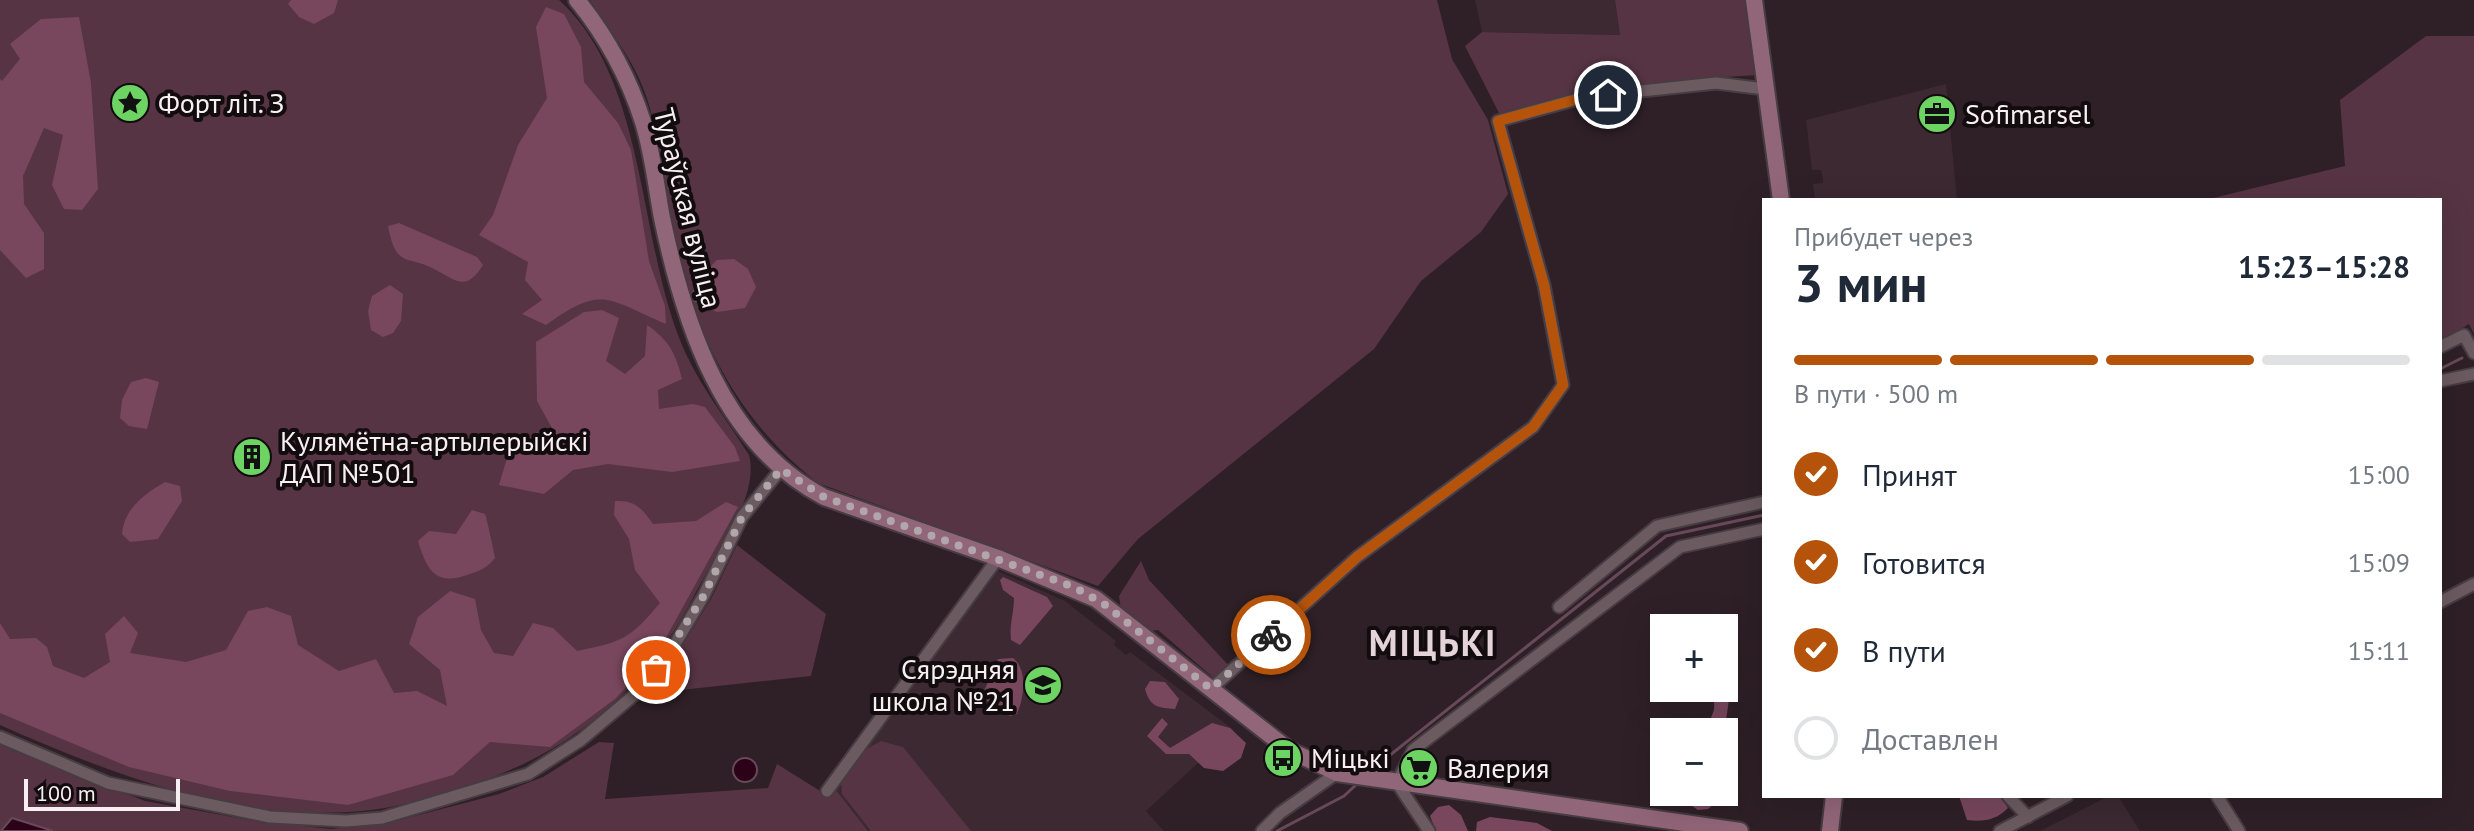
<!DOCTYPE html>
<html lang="ru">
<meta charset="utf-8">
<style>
body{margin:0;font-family:"PT Sans",sans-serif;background:#f2f2f3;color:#1f2937;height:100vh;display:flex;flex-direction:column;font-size:30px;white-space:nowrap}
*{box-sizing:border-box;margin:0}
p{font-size:26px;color:#747a83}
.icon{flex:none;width:44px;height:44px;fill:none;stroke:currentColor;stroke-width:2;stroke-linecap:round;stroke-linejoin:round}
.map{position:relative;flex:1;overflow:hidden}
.panel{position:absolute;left:1762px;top:198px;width:680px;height:600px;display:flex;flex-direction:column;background:#fff;border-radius:0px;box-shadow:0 8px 32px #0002}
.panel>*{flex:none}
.controls{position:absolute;left:1650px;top:614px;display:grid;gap:16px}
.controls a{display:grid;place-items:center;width:88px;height:88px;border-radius:0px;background:#fff;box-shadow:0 8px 32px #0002;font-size:40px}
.scale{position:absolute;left:24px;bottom:20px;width:156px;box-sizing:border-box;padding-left:8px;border:4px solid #f8eff2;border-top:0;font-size:22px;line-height:28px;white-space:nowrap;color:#f8eff2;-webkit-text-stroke:6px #120c0e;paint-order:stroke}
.pin{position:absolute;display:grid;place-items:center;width:68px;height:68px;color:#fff;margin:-34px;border:4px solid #fff;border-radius:50%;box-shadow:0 2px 8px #0007}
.courier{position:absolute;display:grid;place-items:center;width:80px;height:80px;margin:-40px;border:6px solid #b45309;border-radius:50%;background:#fff;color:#222;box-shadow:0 2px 10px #0007}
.summary em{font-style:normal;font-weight:800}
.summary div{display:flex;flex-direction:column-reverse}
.summary{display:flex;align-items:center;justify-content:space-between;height:136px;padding:0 32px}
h1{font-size:52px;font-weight:800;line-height:60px}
.bar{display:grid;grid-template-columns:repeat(4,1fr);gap:12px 8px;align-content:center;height:96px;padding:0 32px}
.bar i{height:10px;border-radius:6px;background:#e0e1e3}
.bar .on{background:#b45309}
.bar p{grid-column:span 4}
ol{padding:0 32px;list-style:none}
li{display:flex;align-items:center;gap:24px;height:88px}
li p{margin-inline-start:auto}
li .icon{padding:8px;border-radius:50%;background:#b45309;color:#fff;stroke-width:4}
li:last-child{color:#747a83}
li i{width:44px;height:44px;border:4px solid #e0e1e3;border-radius:50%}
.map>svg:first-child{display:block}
.built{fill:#3c2931}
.green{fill:#563443}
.forest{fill:#78475d}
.water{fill:#2b0218;stroke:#684959;stroke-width:2}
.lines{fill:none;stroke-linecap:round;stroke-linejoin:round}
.stream{stroke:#684959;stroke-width:3}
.street-casing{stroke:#473c41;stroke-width:15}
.secondary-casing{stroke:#473c41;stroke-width:20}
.street{stroke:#6b5b61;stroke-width:11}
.secondary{stroke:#926679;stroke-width:16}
.done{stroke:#b1a7ab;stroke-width:8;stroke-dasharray:0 14.4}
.route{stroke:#b45309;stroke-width:10}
.labels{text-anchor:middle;stroke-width:8;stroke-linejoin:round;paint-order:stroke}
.poi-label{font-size:28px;fill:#f8eff2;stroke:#120c0e;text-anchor:start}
.street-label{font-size:28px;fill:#f8eff2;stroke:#120c0e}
.district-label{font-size:36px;font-weight:bold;letter-spacing:2px;fill:#e5d3da;stroke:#120c0e}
</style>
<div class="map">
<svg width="2474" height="831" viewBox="0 0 2474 831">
<rect width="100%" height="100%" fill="#2e2026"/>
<g class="built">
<polygon points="1475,0 1615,0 1620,35 1482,32"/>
<polygon points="1946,84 1957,200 1815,200 1813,184 1823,183 1823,179 1821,170 1812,170 1806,120"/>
<polygon points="998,571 1065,601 1116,641 1114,645 1126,655 1130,652 1234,730 1146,811 1164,831 868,831 836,790 842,774"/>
<polygon points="2109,796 2118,796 2140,831 2040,831"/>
</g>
<g class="green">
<path d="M0,0H559C646,79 638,235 680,340C696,381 725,417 749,455C760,497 715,554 696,592C648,688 570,755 468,785C433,796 398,808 362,811C236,822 113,775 0,725Z"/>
<path d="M590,0H1437L1452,59L1488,120L1508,194L1481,232L1421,281L1374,349L1138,539L1098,586L818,483C732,417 690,324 671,219C662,172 658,115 636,72C623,47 605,23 590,0Z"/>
<polygon points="1615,0 1748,0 1758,75 1709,78 1500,115 1465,46 1482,32 1620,35"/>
<polygon points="2426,36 2474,36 2474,334 2469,324 2441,341 2440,200 2205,200 2345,166 2340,100"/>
<polygon points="737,545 826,614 811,676 653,693 711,599"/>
<polygon points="1141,561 1149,580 1231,668 1216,680 1158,630 1151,631 1121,610 1119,596"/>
<polygon points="881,741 903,747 971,831 871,831 842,794 841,781 861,752"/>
<polygon points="599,742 614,743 605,799 768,788 777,764 825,794 836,790 868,831 0,831 0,744 145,801 255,821 331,829 392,822 499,794 543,777"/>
</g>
<g class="forest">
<polygon points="291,0 338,0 334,13 314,24 299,17 288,4"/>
<path d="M546,7L564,14L581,47L584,82L618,123L631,150L649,261L665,306L666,324C607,299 603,284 546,325L522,314L542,300L525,280L528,262L479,235L493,215L518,145L547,98L536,27Z"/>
<polygon points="79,17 91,83 98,189 82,210 64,209 52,185 63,135 44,128 23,176 24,204 44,233 44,269 26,278 0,250 0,79 2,81 20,59 10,44 41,19"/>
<path d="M399,223L477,257L483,265C466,292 457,281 436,270C408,254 396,270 388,226Z"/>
<polygon points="734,259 748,269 756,287 745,308 717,312 689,299 700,277 717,260"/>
<polygon points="390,285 403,294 401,321 393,333 383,337 371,330 368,311 372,296"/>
<path d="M602,310L619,318L606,361L625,374L645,356L647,325C669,340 676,354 682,379L658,390L659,409L693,404L705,407L735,447L740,461L672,472L608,464L573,470L544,494L499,485L507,458L537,432L549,445L557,437L537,401L536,342L584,312Z"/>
<polygon points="146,378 159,382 147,429 129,426 120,418 122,400 131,382"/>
<path d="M165,482L180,486L182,501L158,539L130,542L122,534C124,509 144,494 165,482Z"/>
<path d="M615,501C635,500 642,508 653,524L696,521L726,502L738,507L657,654L615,699L550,747L490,742L453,775L348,805L230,791L129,767L0,713V623L10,639L36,638L47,647L53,666L84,678L110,662L105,634L124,616L138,633L130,653L186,662L226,650L248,611L267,607L291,616L298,645L339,671L376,659L394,693L417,691L447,706L440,670L409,644L418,617L450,591L475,599L481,630L494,653L513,656L533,623L553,628L577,651C622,642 630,639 660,603L635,570L629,539L614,515Z"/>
<path d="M472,510L485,514C487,519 494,552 495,558C487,568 480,571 467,575C435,586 427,570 418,541L429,531L456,534Z"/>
<path d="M1003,577L1047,597L1053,606L1020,645L1011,640C1009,625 1014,614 1014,598L1003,590L1000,580Z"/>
<path d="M1013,658C1028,670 1024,697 1017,714L1010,716L988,703L984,691L998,659Z"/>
<path d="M1724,672L1732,679L1724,734L1701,732C1714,715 1720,706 1707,688H1724Z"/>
<path d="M1150,681L1165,682L1179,699L1175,709C1158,708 1150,707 1145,689Z"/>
<polygon points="1162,718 1168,724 1158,737 1170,748 1212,723 1230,728 1246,743 1241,758 1223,771 1204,768 1189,754 1166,754 1147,736"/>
<polygon points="1689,792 1715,792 1715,803 1708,809 1698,810 1688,803"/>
<path d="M1959,796H2000L2008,808C1996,820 1984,822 1967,820Z"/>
<polygon points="1449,805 1461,815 1468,831 1436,831 1430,816 1438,807"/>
<polygon points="1490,817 1537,823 1552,831 1476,831 1477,822"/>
</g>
<g class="water">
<circle cx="745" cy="770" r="12"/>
<polygon points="12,818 53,831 1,831"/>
</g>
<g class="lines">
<g class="stream">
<polyline points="2440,369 2462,358"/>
<polyline points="1370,771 1666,536 1764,515"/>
<polyline points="1277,831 1344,796 1359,782"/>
</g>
<g class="street-casing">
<g id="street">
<polyline points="2440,347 2464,335 2474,353"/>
<polyline points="2440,381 2474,374"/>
<polyline points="2440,602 2474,584"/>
<polyline points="1559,607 1657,526 1764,502"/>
<polyline points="1211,689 1357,557 1533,427 1563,385 1544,285 1498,121 1585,97 1716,83 1765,89"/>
<polyline points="0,737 108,783 270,817 346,821 382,818 528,774 581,740 640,690 672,649 703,597 742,517 781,469"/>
<polyline points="827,791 998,558"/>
<polyline points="2008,796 2028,817"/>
<polyline points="2217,796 2239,831"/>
<polyline points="1262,831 1280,813 1337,773"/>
<polyline points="1429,831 1397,783 1413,750 1680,547 1764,529"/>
<polyline points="2000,831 2067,796"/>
</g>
</g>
<g class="secondary-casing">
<g id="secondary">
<path d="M577,0C607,37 629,78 643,122C653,154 656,186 662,218C684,324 722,443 824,497L998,558L1096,599L1289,750L1337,773L1740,831"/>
<polyline points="1754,0 1781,200"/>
<polyline points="1830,831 1834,796"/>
</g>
</g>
<use href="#street" class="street"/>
<use href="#secondary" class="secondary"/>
</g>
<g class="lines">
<polyline class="done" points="656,670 703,597 742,517 781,469 824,497 1074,587 1104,604 1211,689 1271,635"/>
<polyline class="route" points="1271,635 1357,557 1533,427 1563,385 1544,285 1498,121 1585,97 1608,95"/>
</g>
<defs>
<g id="sight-disc" transform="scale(2)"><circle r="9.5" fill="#6dd362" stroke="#120c0e"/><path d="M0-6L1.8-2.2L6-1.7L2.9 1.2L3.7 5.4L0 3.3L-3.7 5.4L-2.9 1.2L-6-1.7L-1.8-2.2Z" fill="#111"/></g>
<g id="office-disc" transform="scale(2)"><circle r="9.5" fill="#6dd362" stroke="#120c0e"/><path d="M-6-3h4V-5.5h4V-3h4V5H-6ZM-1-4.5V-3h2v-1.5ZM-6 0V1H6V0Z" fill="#111"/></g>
<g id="building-disc" transform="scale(2)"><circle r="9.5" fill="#6dd362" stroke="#120c0e"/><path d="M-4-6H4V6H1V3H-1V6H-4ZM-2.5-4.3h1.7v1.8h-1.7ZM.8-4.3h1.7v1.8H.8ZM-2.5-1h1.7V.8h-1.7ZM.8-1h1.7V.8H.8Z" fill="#111"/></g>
<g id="school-disc" transform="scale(2)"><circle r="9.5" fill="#6dd362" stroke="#120c0e"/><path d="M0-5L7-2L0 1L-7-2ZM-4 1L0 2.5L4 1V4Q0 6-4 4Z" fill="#111"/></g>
<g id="bus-disc" transform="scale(2)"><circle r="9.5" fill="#6dd362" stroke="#120c0e"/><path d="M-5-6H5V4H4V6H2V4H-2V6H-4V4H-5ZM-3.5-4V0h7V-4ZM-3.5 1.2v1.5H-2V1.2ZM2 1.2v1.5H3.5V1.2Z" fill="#111"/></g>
<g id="supermarket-disc" transform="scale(2)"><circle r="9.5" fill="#6dd362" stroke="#120c0e"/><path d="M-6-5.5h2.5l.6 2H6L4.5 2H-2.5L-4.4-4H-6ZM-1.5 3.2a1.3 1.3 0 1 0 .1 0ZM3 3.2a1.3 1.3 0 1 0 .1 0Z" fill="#111"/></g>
</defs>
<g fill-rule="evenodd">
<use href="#sight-disc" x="130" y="103"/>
<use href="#office-disc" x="1937" y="114"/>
<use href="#building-disc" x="252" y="457"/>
<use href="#school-disc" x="1043" y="685"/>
<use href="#bus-disc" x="1283" y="758"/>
<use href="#supermarket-disc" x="1419" y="768"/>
</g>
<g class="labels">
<g class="poi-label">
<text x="158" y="113">Форт літ. З</text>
<text x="1965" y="124">Sofimarsel</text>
<text x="280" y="451">Кулямётна-артылерыйскі<tspan x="280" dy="32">ДАП №501</tspan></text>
<text x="1015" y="679" text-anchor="end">Сярэдняя<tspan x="1015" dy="32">школа №21</tspan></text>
<text x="1311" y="768">Міцькі</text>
<text x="1447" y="778">Валерия</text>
</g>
<g class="street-label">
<text transform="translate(688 208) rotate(76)" y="10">Тураўская вуліца</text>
</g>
<g class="district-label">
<text x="1433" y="656">МІЦЬКІ</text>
</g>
</g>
</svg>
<div class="controls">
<a>+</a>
<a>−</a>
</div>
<div class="scale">100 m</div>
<div class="pin" style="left:656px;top:670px;background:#ea580c"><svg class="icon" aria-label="bag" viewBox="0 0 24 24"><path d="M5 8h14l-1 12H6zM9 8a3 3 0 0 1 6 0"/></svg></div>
<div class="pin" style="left:1608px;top:95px;background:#1f2937"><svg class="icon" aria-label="home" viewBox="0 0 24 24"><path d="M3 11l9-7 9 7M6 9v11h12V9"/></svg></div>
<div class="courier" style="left:1271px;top:635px"><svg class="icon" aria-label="bike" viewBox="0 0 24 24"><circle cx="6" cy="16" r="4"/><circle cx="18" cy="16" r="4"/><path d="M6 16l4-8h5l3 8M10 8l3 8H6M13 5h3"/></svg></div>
<section class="panel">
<div class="summary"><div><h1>3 мин</h1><p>Прибудет через</p></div><em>15:23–15:28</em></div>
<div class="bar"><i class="on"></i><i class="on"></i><i class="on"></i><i></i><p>В пути · 500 m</p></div>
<ol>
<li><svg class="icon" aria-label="check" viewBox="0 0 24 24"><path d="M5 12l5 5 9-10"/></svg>Принят<p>15:00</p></li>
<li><svg class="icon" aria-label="check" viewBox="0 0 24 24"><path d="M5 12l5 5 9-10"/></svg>Готовится<p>15:09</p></li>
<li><svg class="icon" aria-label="check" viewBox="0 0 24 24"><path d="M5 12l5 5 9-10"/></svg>В пути<p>15:11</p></li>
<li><i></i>Доставлен</li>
</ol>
</section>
</div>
